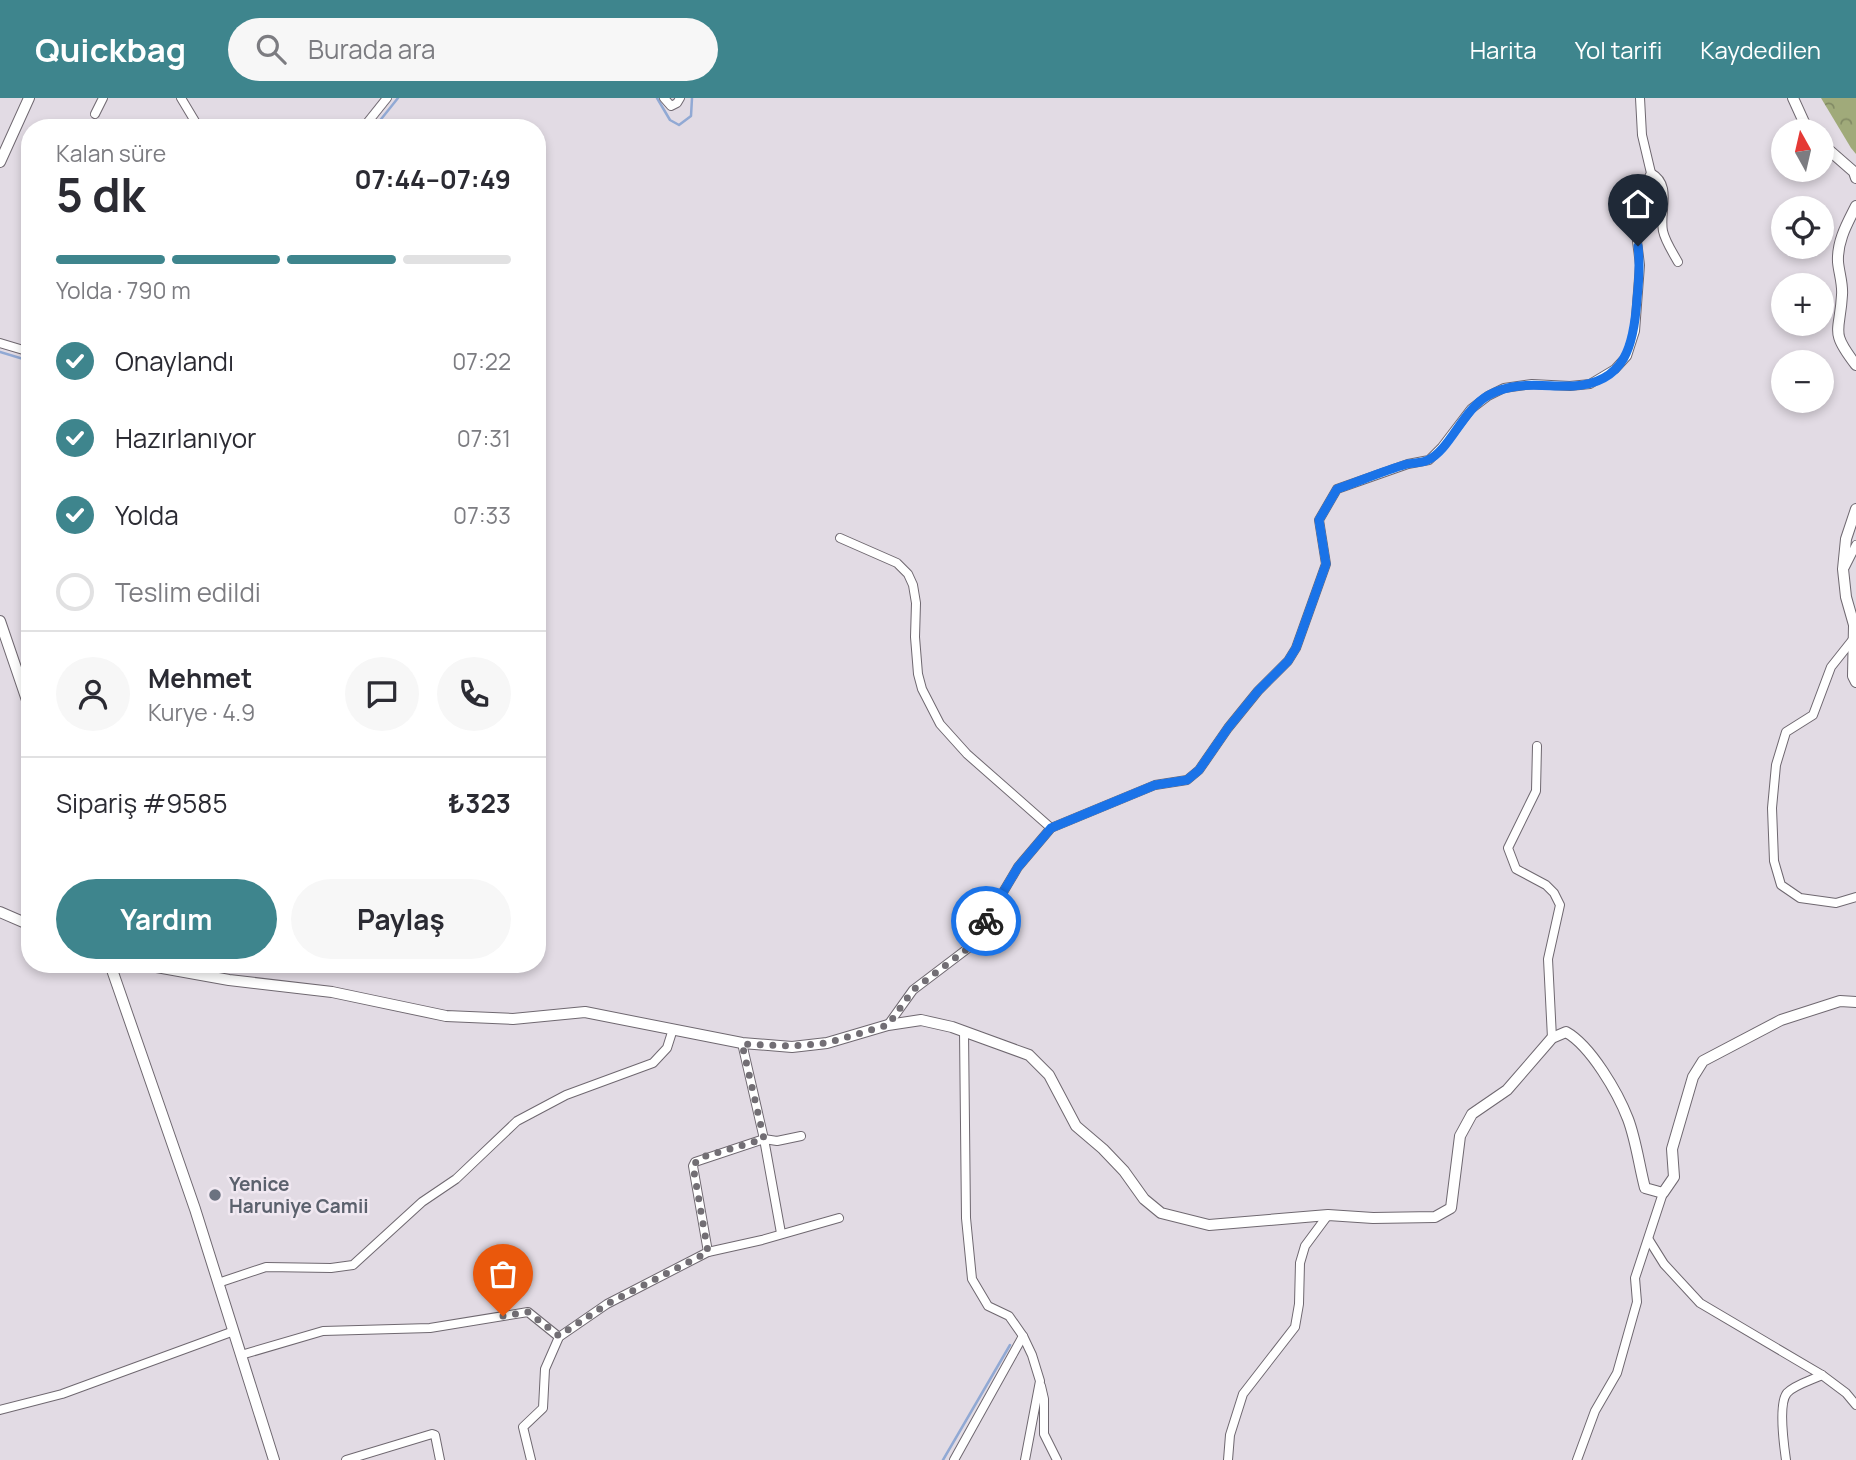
<!DOCTYPE html>
<html lang="tr">
<meta charset="utf-8">
<style>
body{margin:0;font-family:Manrope,sans-serif;background:#f7f7f7;color:#2b2b33;height:100vh;display:flex;flex-direction:column;font-size:26px;white-space:nowrap}
*{box-sizing:border-box;margin:0}
p{font-size:23px;color:#7c7c81}
.icon{flex:none;width:38px;height:38px;fill:none;stroke:currentColor;stroke-width:2;stroke-linecap:round;stroke-linejoin:round}
.map{position:relative;flex:1;overflow:hidden}
.drawer{position:absolute;left:21px;top:21px;width:525px;height:854px;display:flex;flex-direction:column;background:#fff;border-radius:28px;box-shadow:0 4px 10px #0003}
.drawer>*{flex:none}
.needle{width:46px;rotate:352deg}
.controls{position:absolute;left:1771px;top:21px;display:grid;gap:14px}
.controls a{display:grid;place-items:center;width:63px;height:63px;border-radius:50%;background:#fff;box-shadow:0 4px 10px #0003;font-size:35px}
.pin{position:absolute;display:grid;place-items:center;width:60px;height:60px;color:#fff;margin:-72px -30px;border-radius:50% 50% 50% 0;rotate:-45deg;box-shadow:0 0 7px #0007}
.pin .icon{rotate:45deg}
.courier{position:absolute;display:grid;place-items:center;width:70px;height:70px;margin:-35px;border:5px solid #1a73e8;border-radius:50%;background:#fff;color:#222;box-shadow:0 2px 9px #0007}
.overview em{font-style:normal;font-weight:700}
.overview div{display:flex;flex-direction:column-reverse}
.overview{display:flex;align-items:center;justify-content:space-between;height:119px;padding:0 35px}
h1{font-size:46px;font-weight:700;line-height:52px}
.bar{display:grid;grid-template-columns:repeat(4,1fr);gap:10px 7px;align-content:center;height:84px;padding:0 35px}
.bar i{height:9px;border-radius:5px;background:#e1e1e2}
.bar .active{background:#3e858d}
.bar p{grid-column:span 4}
.line{display:flex;align-items:center;gap:18px;padding:0 35px;border-top:2px solid #e1e1e2}
.line div{flex:1}
.round{display:grid;place-items:center;flex:none;width:74px;height:74px;border-radius:37px;background:#f7f7f7}
ol{padding:0 35px;list-style:none}
li{display:flex;align-items:center;gap:21px;height:77px}
li p{margin-inline-start:auto}
li .icon{padding:7px;border-radius:50%;background:#3e858d;color:#fff;stroke-width:4}
li:last-child{color:#7c7c81}
li i{width:38px;height:38px;border:4px solid #e1e1e2;border-radius:50%}
.cta{display:flex;gap:14px;margin-top:auto;padding:14px 35px}
.cta a{flex:1;height:80px;border-radius:42px;background:#3e858d;color:#fff;font-size:28px;font-weight:700;line-height:80px;text-align:center}
.cta a+a{background:#f7f7f7;color:#2b2b33}
header{display:flex;align-items:center;gap:42px;box-sizing:border-box;height:98px;padding:0 35px;background:#3e858d;color:#fff}
header strong{font-size:33px}
nav{display:flex;gap:38px;margin-inline-start:auto;font-size:24px}
.search{width:490px;height:63px;background:#f7f7f7;display:flex;align-items:center;gap:18px;box-sizing:border-box;padding:0 24px;border-radius:38px;color:#7c7c81;font-size:26px}
.map>svg:first-child{display:block}
.forest{fill:url(#forest-crowns)}
.lines{fill:none;stroke-linecap:round;stroke-linejoin:round}
.stream{stroke:#91a9d4;stroke-width:2.5}
.minor-casing{stroke:#6f6870;stroke-width:10}
.tertiary-casing{stroke:#6f6870;stroke-width:12}
.minor{stroke:#fff;stroke-width:8}
.tertiary{stroke:#fff;stroke-width:10}
.done{stroke:#726e74;stroke-width:7;stroke-dasharray:0 12.6}
.route{stroke:#1a73e8;stroke-width:9}
.worship-dot{fill:#6b7280;stroke:#f0e8f1;stroke-width:2.5}
.labels{text-anchor:middle;stroke-width:5;stroke-linejoin:round;paint-order:stroke}
.worship-label{font-size:19px;font-weight:bold;fill:#5b616d;stroke:#f0e8f1;text-anchor:start}
</style>
<header>
<strong>Quickbag</strong>
<div class="search"><svg class="icon" aria-label="search" viewBox="0 0 24 24"><circle cx="10" cy="10" r="6"/><path d="M15 15l6 6"/></svg>Burada ara</div>
<nav><a>Harita</a><a>Yol tarifi</a><a>Kaydedilen</a></nav>
</header>
<div class="map">
<svg width="1856" height="1362" viewBox="0 0 1856 1362">
<defs>
<pattern id="forest-crowns" width="20" height="18" patternUnits="userSpaceOnUse" patternTransform="scale(1.75)"><rect width="20" height="18" fill="#a0aa7a"/><path d="M2 6a3 3 0 1 1 6 0M12 15a3 3 0 1 1 6 0" fill="none" stroke="#838b65"/></pattern>
</defs>
<rect width="100%" height="100%" fill="#e2dbe4"/>
<polygon class="forest" points="1821,0 1856,0 1856,56 1851,50"/>
<g class="lines">
<g class="stream">
<polyline points="657,0 670,22 679,27 691,18 692,0"/>
<polyline points="374,30 398,0"/>
<polyline points="0,254 30,263"/>
<polyline points="943,1362 1010,1247"/>
</g>
<g class="minor-casing">
<g id="minor">
<polyline points="181,0 199,30"/>
<polyline points="664,0 671,8 677,5 680,0"/>
<polyline points="95,16 103,0"/>
<polyline points="363,30 387,0"/>
<path d="M1651,75C1673,87 1659,113 1663,133C1665,143 1673,155 1678,164"/>
<polyline points="0,245 30,254"/>
<polyline points="840,440 897,465 908,476 913,487 916,505 915,539 918,576 922,591 940,626 967,656 1051,730"/>
<polyline points="1845,469 1856,447"/>
<polyline points="1854,540 1831,569 1813,617 1786,634 1776,667 1772,710 1774,763 1781,787 1800,800 1836,805 1856,799"/>
<polyline points="1537,648 1536,693 1508,750 1516,771 1546,787 1554,795 1560,807 1548,861 1552,940"/>
<polyline points="888,927 913,892 971,848 1018,769 1051,730 1155,687 1187,682 1199,672 1228,630 1258,593 1288,563 1296,550 1326,466 1319,422 1337,391 1408,366 1429,362 1442,349 1471,311 1488,298 1504,290 1532,286 1570,288 1590,286 1615,271 1627,258 1635,233 1640,167 1633,111 1651,75 1642,37 1640,0"/>
<polyline points="964,933 966,1120 972,1181 988,1208 1009,1218 1023,1238 1032,1257 1040,1283 1025,1362"/>
<polyline points="742,945 764,1041 781,1135"/>
<polyline points="1649,1142 1664,1166 1700,1205 1822,1277 1846,1295 1856,1307"/>
<polyline points="708,1154 693,1068 695,1064 764,1041 777,1043 801,1038"/>
<polyline points="218,1185 266,1169 331,1170 353,1167 422,1104 456,1081 517,1023 566,997 653,965 667,950 673,931"/>
<polyline points="241,1257 323,1233 430,1230 528,1214 559,1239"/>
<polyline points="1041,1288 1044,1301 1044,1336 1057,1362"/>
<polyline points="0,1312 62,1296 234,1233"/>
<polyline points="346,1362 432,1336 435,1337 440,1362"/>
<polyline points="531,1362 523,1329 543,1310 545,1271 559,1239 607,1206 708,1154 762,1142 839,1120"/>
<polyline points="954,1362 1023,1238"/>
<polyline points="1228,1362 1230,1337 1243,1296 1295,1229 1299,1206 1300,1165 1305,1148 1328,1117"/>
<polyline points="1577,1362 1595,1313 1617,1275 1637,1204 1635,1180 1663,1095"/>
<path d="M1786,1362C1784,1348 1778,1306 1787,1295C1794,1287 1812,1282 1822,1277"/>
</g>
</g>
<g class="tertiary-casing">
<g id="tertiary">
<polyline points="1793,0 1808,33"/>
<polyline points="1822,46 1854,74 1856,80"/>
<polyline points="0,64 29,0"/>
<path d="M1856,108C1847,126 1837,143 1838,164C1839,175 1843,186 1842,197C1840,235 1829,232 1856,267"/>
<polyline points="1856,411 1846,441 1843,471 1846,499 1854,527 1853,578 1856,584"/>
<polyline points="0,523 30,611"/>
<polyline points="0,814 30,827"/>
<polyline points="110,866 195,1111 274,1362"/>
<path d="M140,866L229,882L332,894L446,918L513,921L585,914L742,945L792,949L827,945L888,927L921,922L952,929L1029,957L1049,977L1076,1028L1103,1051L1124,1073L1144,1101L1161,1115L1209,1127L1328,1117L1373,1120L1435,1119L1451,1110L1460,1038L1472,1016L1507,992L1552,940L1566,934C1591,948 1618,995 1628,1021C1636,1042 1639,1067 1645,1090L1663,1095L1674,1079L1672,1051L1693,979L1703,963L1781,922L1840,903L1856,904"/>
</g>
</g>
<use href="#minor" class="minor"/>
<use href="#tertiary" class="tertiary"/>
</g>
<g class="lines">
<polyline class="done" points="503,1218 528,1214 559,1238 607,1206 708,1154 693,1068 699,1060 764,1041 742,946 792,948 827,945 888,927 913,892 971,848 986,823"/>
<path class="route" d="M986,823L1018,769L1051,730L1155,687L1187,682L1199,672L1228,630L1258,593L1288,563L1296,550L1326,466L1319,422L1337,391C1360,383 1383,373 1407,366C1414,365 1422,365 1428,362C1450,352 1463,311 1489,297C1516,282 1544,289 1573,288C1626,285 1634,246 1637,201C1639,183 1640,166 1638,148"/>
</g>
<circle class="worship-dot" cx="215" cy="1097" r="7"/>
<g class="labels">
<g class="worship-label">
<text x="229" y="1093">Yenice<tspan x="229" dy="22">Haruniye Camii</tspan></text>
</g>
</g>
</svg>
<div class="controls">
<a><svg class="needle" viewBox="-14 -14 28 28"><path d="M0-13l5 13h-10z" fill="#e53935"/><path d="M0 13l5-13h-10z" fill="#7c7c81"/></svg></a>
<a><svg class="icon" aria-label="locate" viewBox="0 0 24 24"><circle cx="12" cy="12" r="6"/><path d="M12 2v4M12 18v4M2 12h4M18 12h4"/></svg></a>
<a>+</a>
<a>−</a>
</div>
<div class="pin" style="left:503px;top:1218px;background:#ea580c"><svg class="icon" aria-label="bag" viewBox="0 0 24 24"><path d="M5 8h14l-1 12H6zM9 8a3 3 0 0 1 6 0"/></svg></div>
<div class="pin" style="left:1638px;top:148px;background:#1f2937"><svg class="icon" aria-label="home" viewBox="0 0 24 24"><path d="M3 11l9-7 9 7M6 9v11h12V9"/></svg></div>
<div class="courier" style="left:986px;top:823px"><svg class="icon" aria-label="bike" viewBox="0 0 24 24"><circle cx="6" cy="16" r="4"/><circle cx="18" cy="16" r="4"/><path d="M6 16l4-8h5l3 8M10 8l3 8H6M13 5h3"/></svg></div>
<section class="drawer">
<div class="overview"><div><h1>5 dk</h1><p>Kalan süre</p></div><em>07:44–07:49</em></div>
<div class="bar"><i class="active"></i><i class="active"></i><i class="active"></i><i></i><p>Yolda · 790 m</p></div>
<ol>
<li><svg class="icon" aria-label="check" viewBox="0 0 24 24"><path d="M5 12l5 5 9-10"/></svg>Onaylandı<p>07:22</p></li>
<li><svg class="icon" aria-label="check" viewBox="0 0 24 24"><path d="M5 12l5 5 9-10"/></svg>Hazırlanıyor<p>07:31</p></li>
<li><svg class="icon" aria-label="check" viewBox="0 0 24 24"><path d="M5 12l5 5 9-10"/></svg>Yolda<p>07:33</p></li>
<li><i></i>Teslim edildi</li>
</ol>
<div class="line" style="height:126px"><a class="round"><svg class="icon" aria-label="person" viewBox="0 0 24 24"><circle cx="12" cy="8" r="4"/><path d="M4 21q1-7 8-7t8 7"/></svg></a><div><b>Mehmet</b><p>Kurye · 4.9</p></div><a class="round"><svg class="icon" aria-label="chat" viewBox="0 0 24 24"><path d="M4 5h16v11H9l-5 4z"/></svg></a><a class="round"><svg class="icon" aria-label="phone" viewBox="0 0 24 24"><path d="M5 4h4l2 5-3 2q2 4 5 5l2-3 5 2v4C11 20 4 13 5 4z"/></svg></a></div>
<div class="line" style="height:91px"><div>Sipariş #9585</div><b>₺323</b></div>
<div class="cta"><a>Yardım</a><a>Paylaş</a></div>
</section>
</div>
